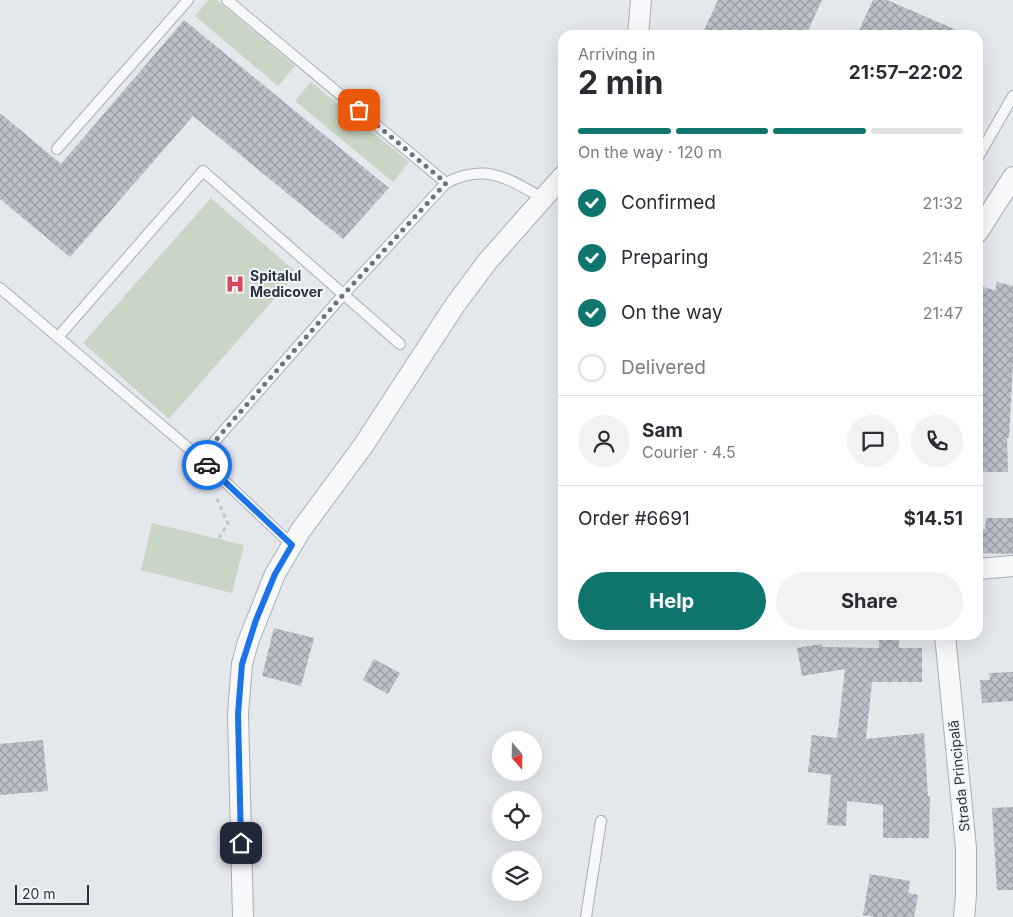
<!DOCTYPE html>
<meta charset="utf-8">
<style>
body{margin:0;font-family:Inter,sans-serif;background:#f2f2f3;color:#2b2b33;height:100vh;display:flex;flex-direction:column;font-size:19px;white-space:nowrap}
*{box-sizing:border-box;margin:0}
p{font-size:16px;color:#7c7c81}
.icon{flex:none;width:28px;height:28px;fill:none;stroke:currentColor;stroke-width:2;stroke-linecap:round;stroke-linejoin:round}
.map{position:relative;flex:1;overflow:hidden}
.panel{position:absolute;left:558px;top:30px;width:425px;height:610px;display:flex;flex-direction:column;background:#fff;border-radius:15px;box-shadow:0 5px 20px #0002}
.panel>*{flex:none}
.needle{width:32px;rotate:160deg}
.fabs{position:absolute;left:492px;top:731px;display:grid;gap:10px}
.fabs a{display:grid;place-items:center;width:50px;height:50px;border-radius:50%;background:#fff;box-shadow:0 5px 20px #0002;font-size:25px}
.scale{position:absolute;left:15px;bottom:12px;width:74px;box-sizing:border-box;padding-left:5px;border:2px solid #2b3445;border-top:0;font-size:14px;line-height:18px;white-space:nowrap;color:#2b3445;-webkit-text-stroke:4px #f4f6f9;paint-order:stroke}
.pin{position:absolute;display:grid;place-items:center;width:42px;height:42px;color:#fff;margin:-21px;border-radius:10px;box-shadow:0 2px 8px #0006}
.courier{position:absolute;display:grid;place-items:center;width:50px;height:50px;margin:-25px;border:4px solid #1a73e8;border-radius:50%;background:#fff;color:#222;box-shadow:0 1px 6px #0007}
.headline em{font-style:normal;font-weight:700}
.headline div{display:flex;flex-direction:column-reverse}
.headline{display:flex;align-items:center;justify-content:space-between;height:85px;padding:0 20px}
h1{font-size:32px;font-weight:700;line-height:38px}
.bar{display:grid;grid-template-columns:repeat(4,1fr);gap:8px 5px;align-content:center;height:60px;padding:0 20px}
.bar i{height:6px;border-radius:4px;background:#e1e1e2}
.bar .active{background:#0f766e}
.bar p{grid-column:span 4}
.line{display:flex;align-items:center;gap:12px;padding:0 20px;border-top:1px solid #e1e1e2}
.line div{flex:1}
.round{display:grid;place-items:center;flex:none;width:52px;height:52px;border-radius:26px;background:#f2f2f3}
ol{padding:0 20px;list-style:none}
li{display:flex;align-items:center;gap:15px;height:55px}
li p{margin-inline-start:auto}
li .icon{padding:5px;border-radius:50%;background:#0f766e;color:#fff;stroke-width:4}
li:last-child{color:#7c7c81}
li i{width:28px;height:28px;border:2px solid #e1e1e2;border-radius:50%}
.primary-button{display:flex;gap:10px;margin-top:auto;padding:10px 20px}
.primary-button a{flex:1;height:58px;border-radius:30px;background:#0f766e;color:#fff;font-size:20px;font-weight:700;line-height:58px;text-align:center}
.primary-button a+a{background:#f2f2f3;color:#2b2b33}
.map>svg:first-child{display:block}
.green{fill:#c9d6c5}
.building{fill:url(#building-cross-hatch)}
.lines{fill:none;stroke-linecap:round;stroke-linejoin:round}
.lane-casing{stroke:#a9aeb7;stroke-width:12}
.street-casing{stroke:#a9aeb7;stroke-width:22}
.path{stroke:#c2c5cb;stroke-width:3;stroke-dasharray:4 4;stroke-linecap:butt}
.lane{stroke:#f7f8fa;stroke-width:10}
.street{stroke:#f7f8fa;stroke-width:20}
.done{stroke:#6c737f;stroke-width:5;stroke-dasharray:0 9}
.route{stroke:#1a73e8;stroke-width:6}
.labels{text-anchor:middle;stroke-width:4;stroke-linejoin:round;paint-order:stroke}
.poi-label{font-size:14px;font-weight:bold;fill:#2b3445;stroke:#f4f6f9;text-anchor:start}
.street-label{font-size:14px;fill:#2b3445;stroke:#f4f6f9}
</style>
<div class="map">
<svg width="1013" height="917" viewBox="0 0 1013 917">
<defs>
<pattern id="building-cross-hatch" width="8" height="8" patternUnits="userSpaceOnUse" patternTransform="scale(1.25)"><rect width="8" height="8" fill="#bbc0ca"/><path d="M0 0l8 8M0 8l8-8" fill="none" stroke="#989da6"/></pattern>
</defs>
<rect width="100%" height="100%" fill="#e4e7ec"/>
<g class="green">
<polygon points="208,0 217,0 295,66 278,86 195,16"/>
<polygon points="311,82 409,162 393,182 295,101"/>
<polygon points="211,198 297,273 169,419 83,343"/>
<polygon points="152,523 244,545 232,593 141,570"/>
</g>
<g class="building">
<polygon points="718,0 822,0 806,35 702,35"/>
<polygon points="873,0 887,0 968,35 857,35"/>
<polygon points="184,20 389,188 343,239 193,116 70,257 0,199 0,113 61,164"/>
<polygon points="997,282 1013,286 1013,362 1009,438 1007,438 1008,472 978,472 978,310 983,287 995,290"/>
<polygon points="986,518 1013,518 1013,554 978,553 978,529 985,529"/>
<polygon points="274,628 314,638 301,686 262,676"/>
<polygon points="879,639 899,639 899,648 922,648 922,682 872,682 866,739 924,733 928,796 930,796 929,838 883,838 883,805 847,801 846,826 827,825 831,775 808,772 812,735 837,738 845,669 802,676 797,648 822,644 822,647 879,648"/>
<polygon points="374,659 400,673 388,694 363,680"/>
<polygon points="1013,672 1013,701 982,703 980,680 990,680 989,673"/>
<polygon points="43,740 48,791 0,795 0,744"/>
<polygon points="1013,807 1013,890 997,890 992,808"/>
<polygon points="870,874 910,881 908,893 918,895 914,917 876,917 863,915"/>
</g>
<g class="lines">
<g class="lane-casing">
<g id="lane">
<polyline points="227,0 446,183"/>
<polyline points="57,149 188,0"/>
<polyline points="978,157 1013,96"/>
<path d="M0,288L200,458L343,295L446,183C486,162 509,179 544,199"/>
<polyline points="58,337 203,171 400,344"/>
<polyline points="200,458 292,545"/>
<polyline points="586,917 601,821"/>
</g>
</g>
<g class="street-casing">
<g id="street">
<polyline points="638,35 641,0"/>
<polyline points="978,232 1013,177"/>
<polyline points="978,569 1013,566"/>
<polyline points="945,635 966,848 966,895 964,917"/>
<polyline points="243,917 238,714 242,664 248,642 275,574 301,530 363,446 455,305 487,262 562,177"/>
</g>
</g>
<polyline class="path" points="217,499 228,524 218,539"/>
<use href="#lane" class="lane"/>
<use href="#street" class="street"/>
</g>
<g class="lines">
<polyline class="done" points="207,465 200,458 343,295 446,183 359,110"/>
<polyline class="route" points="207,465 292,545 275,574 256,620 242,664 238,714 241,843"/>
</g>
<defs>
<g id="hospital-bare" transform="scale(1.5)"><path d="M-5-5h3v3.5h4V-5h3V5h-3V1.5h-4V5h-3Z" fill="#d1495b" stroke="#f4f6f9" stroke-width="2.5" paint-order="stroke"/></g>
</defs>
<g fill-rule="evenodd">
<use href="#hospital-bare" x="235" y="284"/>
</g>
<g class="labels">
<g class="poi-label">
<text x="250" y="281">Spitalul<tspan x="250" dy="16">Medicover</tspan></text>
</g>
<g class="street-label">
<text transform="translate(959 776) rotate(-96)" y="5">Strada Principală</text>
</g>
</g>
</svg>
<div class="fabs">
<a><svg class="needle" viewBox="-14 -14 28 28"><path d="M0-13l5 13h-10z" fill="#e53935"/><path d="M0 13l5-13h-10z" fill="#7c7c81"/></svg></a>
<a><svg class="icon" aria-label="locate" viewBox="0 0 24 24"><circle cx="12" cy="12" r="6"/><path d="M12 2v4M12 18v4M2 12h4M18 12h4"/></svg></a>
<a><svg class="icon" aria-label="layers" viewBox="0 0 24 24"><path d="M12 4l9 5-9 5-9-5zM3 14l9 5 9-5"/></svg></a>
</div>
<div class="scale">20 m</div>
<div class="pin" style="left:359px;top:110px;background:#ea580c"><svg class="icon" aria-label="bag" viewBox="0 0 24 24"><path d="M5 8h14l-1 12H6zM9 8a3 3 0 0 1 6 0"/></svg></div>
<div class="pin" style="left:241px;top:843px;background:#1f2937"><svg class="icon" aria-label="home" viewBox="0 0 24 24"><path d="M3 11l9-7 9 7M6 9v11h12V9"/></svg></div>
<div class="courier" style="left:207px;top:465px"><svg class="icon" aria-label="car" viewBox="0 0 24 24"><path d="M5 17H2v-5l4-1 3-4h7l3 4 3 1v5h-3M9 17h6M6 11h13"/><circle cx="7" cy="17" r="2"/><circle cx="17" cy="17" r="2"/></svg></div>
<section class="panel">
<div class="headline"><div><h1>2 min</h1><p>Arriving in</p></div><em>21:57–22:02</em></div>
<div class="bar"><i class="active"></i><i class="active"></i><i class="active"></i><i></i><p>On the way · 120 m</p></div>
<ol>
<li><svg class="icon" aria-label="check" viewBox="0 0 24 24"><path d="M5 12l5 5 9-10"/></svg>Confirmed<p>21:32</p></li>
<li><svg class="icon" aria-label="check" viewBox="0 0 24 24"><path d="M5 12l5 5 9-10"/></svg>Preparing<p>21:45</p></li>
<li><svg class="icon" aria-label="check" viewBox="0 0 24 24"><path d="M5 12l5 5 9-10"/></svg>On the way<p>21:47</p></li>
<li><i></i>Delivered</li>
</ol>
<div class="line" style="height:90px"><a class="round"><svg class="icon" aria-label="person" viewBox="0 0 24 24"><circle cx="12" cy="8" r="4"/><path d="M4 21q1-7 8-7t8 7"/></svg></a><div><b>Sam</b><p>Courier · 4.5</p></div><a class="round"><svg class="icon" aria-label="chat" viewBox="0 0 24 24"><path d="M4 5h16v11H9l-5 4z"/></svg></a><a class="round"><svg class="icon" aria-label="phone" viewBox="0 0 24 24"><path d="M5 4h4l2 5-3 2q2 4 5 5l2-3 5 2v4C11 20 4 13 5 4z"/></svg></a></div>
<div class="line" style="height:65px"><div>Order #6691</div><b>$14.51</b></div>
<div class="primary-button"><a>Help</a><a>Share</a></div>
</section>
</div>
